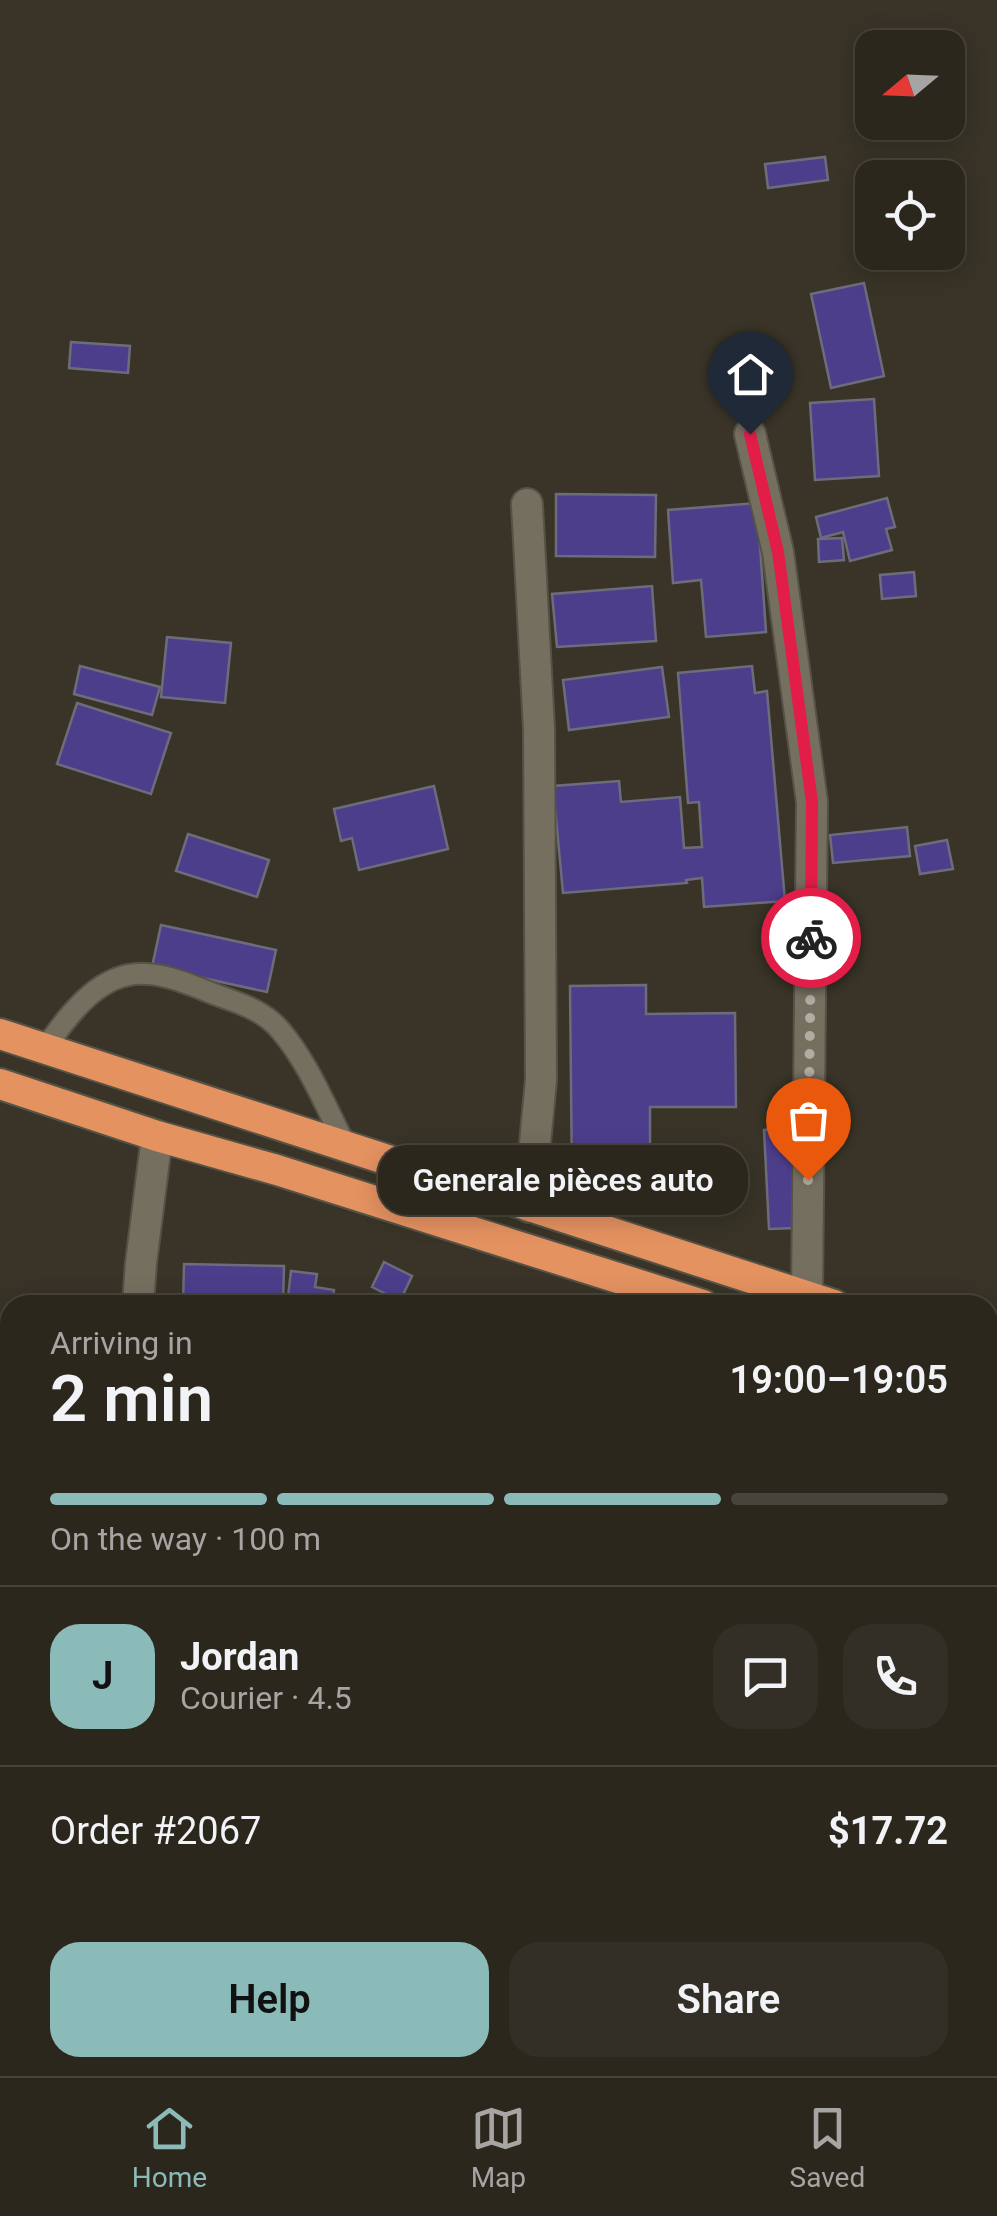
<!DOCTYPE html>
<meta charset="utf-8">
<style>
body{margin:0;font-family:Roboto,sans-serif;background:#332f26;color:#f1f3f6;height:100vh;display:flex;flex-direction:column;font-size:38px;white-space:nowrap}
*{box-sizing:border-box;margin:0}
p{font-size:32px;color:#a6a5a4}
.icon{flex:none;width:55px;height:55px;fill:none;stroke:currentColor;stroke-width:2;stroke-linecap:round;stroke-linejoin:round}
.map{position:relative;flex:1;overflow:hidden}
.details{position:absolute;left:0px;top:1295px;width:998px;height:782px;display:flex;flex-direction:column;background:#2b271d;border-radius:30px 30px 0 0;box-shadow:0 5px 25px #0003,0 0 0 2px #47443b}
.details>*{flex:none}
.needle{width:65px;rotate:251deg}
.controls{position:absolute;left:855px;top:30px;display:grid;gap:20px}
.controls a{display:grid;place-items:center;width:110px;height:110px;border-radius:20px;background:#2b271d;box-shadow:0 5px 25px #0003,0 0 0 2px #47443b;font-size:50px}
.pin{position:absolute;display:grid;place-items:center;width:85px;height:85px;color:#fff;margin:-102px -42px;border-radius:50% 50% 50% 0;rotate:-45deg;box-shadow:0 0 10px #0007}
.pin .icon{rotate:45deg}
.courier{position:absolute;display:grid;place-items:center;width:100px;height:100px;margin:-50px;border:8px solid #e11d48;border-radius:50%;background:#fff;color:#222;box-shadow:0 2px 12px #0007}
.bubble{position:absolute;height:70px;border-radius:30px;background:#2b271d;box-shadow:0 5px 25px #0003,0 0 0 2px #47443b;font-size:32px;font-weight:600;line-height:70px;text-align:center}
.summary em{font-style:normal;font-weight:600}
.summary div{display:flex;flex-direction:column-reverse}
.summary{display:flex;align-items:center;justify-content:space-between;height:170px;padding:0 50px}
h1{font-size:65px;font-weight:600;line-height:75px}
.bar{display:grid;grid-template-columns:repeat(4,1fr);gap:15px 10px;align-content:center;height:120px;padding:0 50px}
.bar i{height:12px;border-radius:8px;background:#47443b}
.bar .on{background:#8bbbb9}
.bar p{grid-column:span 4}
.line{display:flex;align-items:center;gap:25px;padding:0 50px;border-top:2px solid #47443b}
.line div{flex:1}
.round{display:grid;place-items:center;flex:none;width:105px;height:105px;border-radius:30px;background:#332f26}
.button{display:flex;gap:20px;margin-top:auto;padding:20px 50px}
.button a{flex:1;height:115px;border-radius:30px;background:#8bbbb9;color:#111;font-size:40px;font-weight:600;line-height:115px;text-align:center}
.button a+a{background:#332f26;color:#f1f3f6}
.tab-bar{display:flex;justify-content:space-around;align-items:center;height:140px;border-top:2px solid #47443b;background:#2b271d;font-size:28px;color:#a6a5a4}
.tab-bar a{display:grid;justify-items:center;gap:5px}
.tab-bar .on{color:#8bbbb9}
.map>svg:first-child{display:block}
.water{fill:#26749e}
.building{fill:#4d3e8c;stroke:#6d6c7b;stroke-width:2.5}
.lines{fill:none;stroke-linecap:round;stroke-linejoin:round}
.lane-casing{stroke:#565246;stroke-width:24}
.street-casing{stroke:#565246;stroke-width:34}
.highway-casing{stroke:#565246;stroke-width:34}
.lane{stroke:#756f60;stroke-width:20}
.street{stroke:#756f60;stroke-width:30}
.highway{stroke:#e59261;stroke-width:30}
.done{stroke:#afaca2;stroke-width:10;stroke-dasharray:0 18}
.route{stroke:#e11d48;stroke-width:12}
</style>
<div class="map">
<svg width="997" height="2076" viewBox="0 0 997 2076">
<rect width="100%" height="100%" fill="#393427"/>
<g class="water">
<polygon points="997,1910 997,2042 988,2040 988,1911"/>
<polygon points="256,2068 720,2068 684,2076 235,2076"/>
</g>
<g class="building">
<polygon points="825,157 828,180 768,188 765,164"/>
<polygon points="864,283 884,376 831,388 811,294"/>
<polygon points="71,342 130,346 128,373 69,368"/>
<polygon points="874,399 879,476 815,480 810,403"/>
<polygon points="556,494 656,495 655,557 556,556"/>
<polygon points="887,498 895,527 886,529 892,550 850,561 843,532 821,538 816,517"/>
<polygon points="757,503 766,632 706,637 701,580 673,583 668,510"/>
<polygon points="842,538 844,560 819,562 818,539"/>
<polygon points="914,572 916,596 882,599 880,575"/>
<polygon points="652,586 656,641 557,647 552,594"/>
<polygon points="167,637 231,643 225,703 161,697"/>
<polygon points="80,666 160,687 152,715 74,694"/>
<polygon points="752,666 755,693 767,691 785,901 704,907 702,878 686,880 687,883 563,893 553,786 619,781 621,802 680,797 684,848 702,847 699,802 688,803 678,673"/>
<polygon points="662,667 669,717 569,730 563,680"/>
<polygon points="77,703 171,733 151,794 57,764"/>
<polygon points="434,786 448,849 359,870 352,838 341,841 334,809"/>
<polygon points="907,827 910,856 833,863 830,835"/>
<polygon points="188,834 269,860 257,897 176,871"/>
<polygon points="947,840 953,869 920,874 915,846"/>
<polygon points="161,925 276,950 267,992 152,967"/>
<polygon points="646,985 646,1014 735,1013 736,1107 650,1107 650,1182 572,1182 570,986"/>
<polygon points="792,1129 796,1228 769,1229 764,1130"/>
<polygon points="384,1262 412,1276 400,1301 372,1287"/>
<polygon points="184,1264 284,1266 283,1305 183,1305"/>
<polygon points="291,1271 317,1274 315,1287 334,1290 332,1305 287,1305"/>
<polygon points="997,1477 997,1570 988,1571 988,1478"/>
<polygon points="994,1626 997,1626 997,1707 992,1707"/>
<polygon points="997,1781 997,1807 988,1808 988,1782"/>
</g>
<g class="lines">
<g class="lane-casing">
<path id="lane" d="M45,1048C69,1015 100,970 147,974C169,975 194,986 214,994C239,1003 264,1010 281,1031C309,1064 326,1108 346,1146"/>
</g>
<g class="street-casing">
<g id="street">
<polyline points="750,434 778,552 812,802 807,1297"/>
<polyline points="527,504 539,729 541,1080 529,1207"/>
<polyline points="138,1305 141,1263 157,1136"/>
</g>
</g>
<g class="highway-casing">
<g id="highway">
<polyline points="0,1034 834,1305"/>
<polyline points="0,1084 157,1136 277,1170 703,1305"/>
<polyline points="988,1354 997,1357"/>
<polyline points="988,1399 997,1402"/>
</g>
</g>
<use href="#lane" class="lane"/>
<use href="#street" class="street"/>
<use href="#highway" class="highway"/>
</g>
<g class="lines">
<polyline class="done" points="808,1180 811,938"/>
<polyline class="route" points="750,434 778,552 812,802 811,938"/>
</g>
</svg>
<div class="controls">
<a><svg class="needle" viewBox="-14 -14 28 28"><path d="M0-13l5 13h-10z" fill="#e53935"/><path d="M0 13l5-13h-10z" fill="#a6a5a4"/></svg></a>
<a><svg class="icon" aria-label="locate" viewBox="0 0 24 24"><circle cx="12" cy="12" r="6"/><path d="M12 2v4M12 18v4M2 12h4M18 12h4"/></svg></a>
</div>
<div class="pin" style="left:808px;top:1180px;background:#ea580c"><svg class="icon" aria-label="bag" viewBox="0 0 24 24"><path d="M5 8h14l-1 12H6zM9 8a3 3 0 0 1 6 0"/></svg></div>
<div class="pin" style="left:750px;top:434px;background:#1f2937"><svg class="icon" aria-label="home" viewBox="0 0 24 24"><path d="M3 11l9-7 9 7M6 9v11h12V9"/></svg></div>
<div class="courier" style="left:811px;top:938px"><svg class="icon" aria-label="bike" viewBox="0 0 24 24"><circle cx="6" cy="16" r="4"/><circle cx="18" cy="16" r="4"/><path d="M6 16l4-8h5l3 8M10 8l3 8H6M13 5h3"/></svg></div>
<div class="bubble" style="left:378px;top:1145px;width:370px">Generale pièces auto</div>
<section class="details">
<div class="summary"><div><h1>2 min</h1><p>Arriving in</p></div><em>19:00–19:05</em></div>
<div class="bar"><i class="on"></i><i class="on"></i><i class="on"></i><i></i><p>On the way · 100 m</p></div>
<div class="line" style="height:180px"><b class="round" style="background:#8bbbb9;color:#111">J</b><div><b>Jordan</b><p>Courier · 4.5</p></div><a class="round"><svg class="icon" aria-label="chat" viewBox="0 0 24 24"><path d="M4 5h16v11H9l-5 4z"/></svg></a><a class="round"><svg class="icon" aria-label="phone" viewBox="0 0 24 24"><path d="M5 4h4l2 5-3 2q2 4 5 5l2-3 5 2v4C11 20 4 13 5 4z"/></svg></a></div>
<div class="line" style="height:130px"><div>Order #2067</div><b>$17.72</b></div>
<div class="button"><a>Help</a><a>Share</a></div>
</section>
</div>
<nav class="tab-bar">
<a class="on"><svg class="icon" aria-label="home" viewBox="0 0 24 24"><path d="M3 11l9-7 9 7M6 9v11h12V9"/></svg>Home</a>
<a><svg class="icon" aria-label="map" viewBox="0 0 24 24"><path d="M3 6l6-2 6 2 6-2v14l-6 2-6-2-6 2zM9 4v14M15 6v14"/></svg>Map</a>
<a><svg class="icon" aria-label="saved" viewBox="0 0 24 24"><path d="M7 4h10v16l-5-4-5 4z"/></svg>Saved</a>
</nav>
